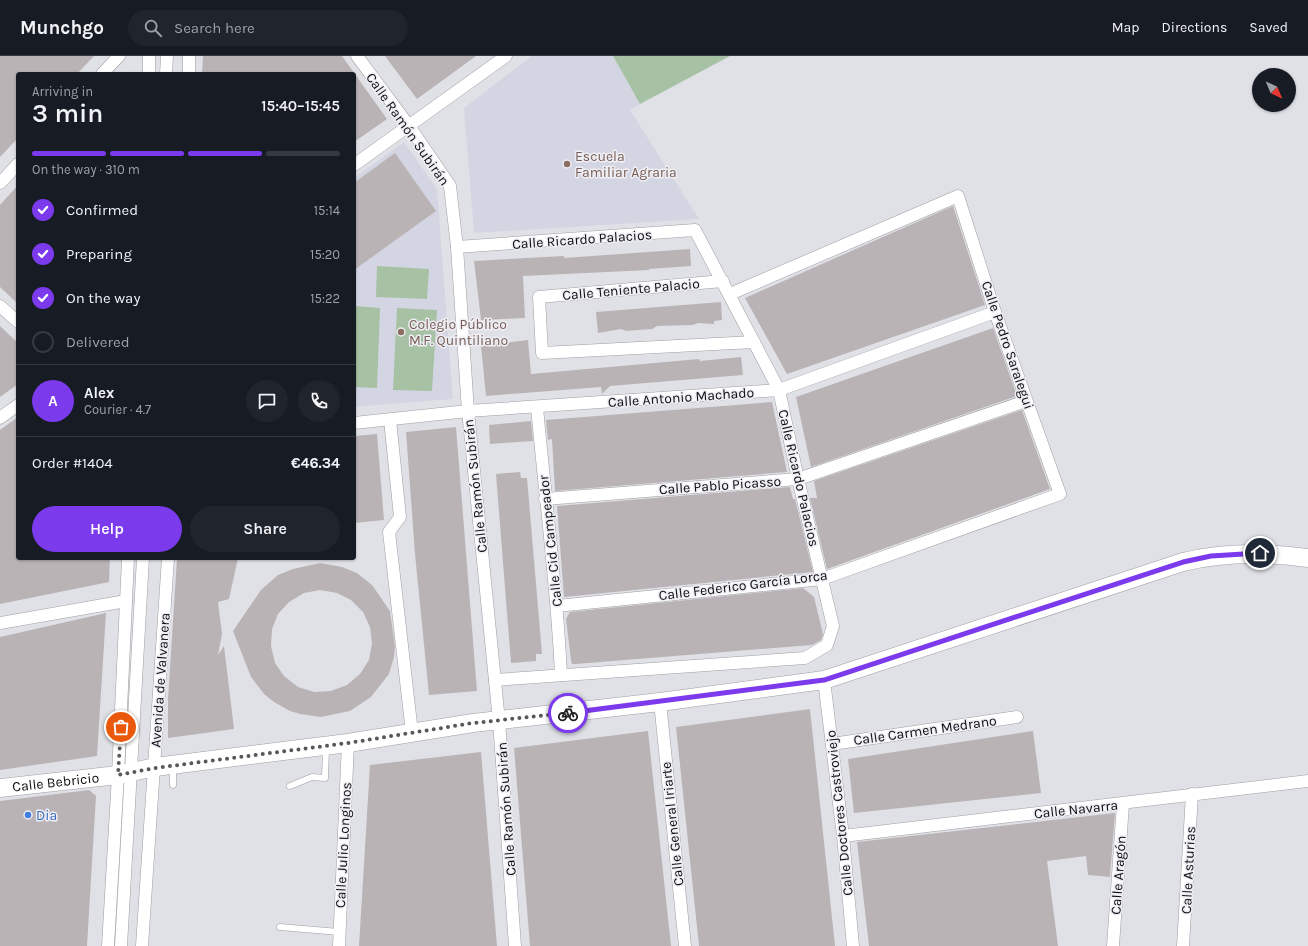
<!DOCTYPE html>
<meta charset="utf-8">
<style>
body{margin:0;font-family:Karla,sans-serif;background:#20242c;color:#f1f3f6;height:100vh;display:flex;flex-direction:column;font-size:15px;white-space:nowrap}
*{box-sizing:border-box;margin:0}
p{font-size:13px;color:#9ea1a6}
.icon{flex:none;width:22px;height:22px;fill:none;stroke:currentColor;stroke-width:2;stroke-linecap:round;stroke-linejoin:round}
.map{position:relative;flex:1;overflow:hidden}
.details{position:absolute;left:16px;top:16px;width:340px;height:488px;display:flex;flex-direction:column;background:#171b24;border-radius:4px;box-shadow:0 1px 3px #0004}
.details>*{flex:none}
.needle{width:26px;rotate:136deg}
.fabs{position:absolute;left:1252px;top:12px;display:grid;gap:8px}
.fabs a{display:grid;place-items:center;width:44px;height:44px;border-radius:50%;background:#171b24;box-shadow:0 1px 3px #0004;font-size:20px}
.pin{position:absolute;display:grid;place-items:center;width:34px;height:34px;color:#fff;margin:-17px;border:2px solid #fff;border-radius:50%;box-shadow:0 1px 4px #0007}
.courier{position:absolute;display:grid;place-items:center;width:40px;height:40px;margin:-20px;border:3px solid #7c3aed;border-radius:50%;background:#fff;color:#222;box-shadow:0 1px 5px #0007}
.overview em{font-style:normal;font-weight:600}
.overview div{display:flex;flex-direction:column-reverse}
.overview{display:flex;align-items:center;justify-content:space-between;height:68px;padding:0 16px}
h1{font-size:26px;font-weight:600;line-height:30px}
.bar{display:grid;grid-template-columns:repeat(4,1fr);gap:6px 4px;align-content:center;height:48px;padding:0 16px}
.bar i{height:5px;border-radius:3px;background:#363941}
.bar .selected{background:#7c3aed}
.bar p{grid-column:span 4}
.line{display:flex;align-items:center;gap:10px;padding:0 16px;border-top:1px solid #363941}
.line div{flex:1}
.round{display:grid;place-items:center;flex:none;width:42px;height:42px;border-radius:21px;background:#20242c}
ol{padding:0 16px;list-style:none}
li{display:flex;align-items:center;gap:12px;height:44px}
li p{margin-inline-start:auto}
li .icon{padding:4px;border-radius:50%;background:#7c3aed;color:#fff;stroke-width:4}
li:last-child{color:#9ea1a6}
li i{width:22px;height:22px;border:2px solid #363941;border-radius:50%}
.cta{display:flex;gap:8px;margin-top:auto;padding:8px 16px}
.cta a{flex:1;height:46px;border-radius:24px;background:#7c3aed;color:#fff;font-size:16px;font-weight:600;line-height:46px;text-align:center}
.cta a+a{background:#20242c;color:#f1f3f6}
header{display:flex;align-items:center;gap:24px;box-sizing:border-box;height:56px;padding:0 20px;background:#171b24;border-bottom:1px solid #363941}
header strong{font-size:19px}
nav{display:flex;gap:22px;margin-inline-start:auto;font-size:14px}
.search{width:280px;height:36px;background:#20242c;display:flex;align-items:center;gap:10px;box-sizing:border-box;padding:0 14px;border-radius:22px;color:#9ea1a6;font-size:15px}
.map>svg:first-child{display:block}
.built{fill:#d4d5e2}
.green{fill:#a6c1a4}
.building{fill:#bab3b5;fill-rule:evenodd}
.lines{fill:none;stroke-linecap:round;stroke-linejoin:round}
.lane-casing{stroke:#9e9ea4;stroke-width:7}
.street-casing{stroke:#9e9ea4;stroke-width:13}
.secondary-casing{stroke:#9e9ea4;stroke-width:19}
.lane{stroke:#fff;stroke-width:6}
.street{stroke:#fff;stroke-width:12}
.secondary{stroke:#fff;stroke-width:18}
.done{stroke:#58585b;stroke-width:4;stroke-dasharray:0 7.2}
.route{stroke:#7c3aed;stroke-width:5}
.education-dot{fill:#8d6e63;stroke:#eeeef4;stroke-width:1.5}
.shop-dot{fill:#3f7fe0;stroke:#eeeef4;stroke-width:1.5}
.labels{text-anchor:middle;stroke-width:3;stroke-linejoin:round;paint-order:stroke}
.street-label{font-size:14px;fill:#0e0e10;stroke:#eeeef4}
.education-label{font-size:14px;fill:#785e54;stroke:#eeeef4;text-anchor:start}
.shop-label{font-size:14px;fill:#366cbe;stroke:#eeeef4;text-anchor:start}
</style>
<header>
<strong>Munchgo</strong>
<div class="search"><svg class="icon" aria-label="search" viewBox="0 0 24 24"><circle cx="10" cy="10" r="6"/><path d="M15 15l6 6"/></svg>Search here</div>
<nav><a>Map</a><a>Directions</a><a>Saved</a></nav>
</header>
<div class="map">
<svg width="1308" height="890" viewBox="0 0 1308 890">
<rect width="100%" height="100%" fill="#e0e1e7"/>
<g class="built">
<polygon points="532,0 613,0 640,48 630,54 699,163 474,177 464,52"/>
<polygon points="404,86 437,133 453,343 354,351 354,122"/>
</g>
<g class="green">
<polygon points="613,0 730,0 640,48"/>
<polygon points="377,210 429,213 427,243 376,241"/>
<polygon points="354,250 380,252 377,332 354,331"/>
<polygon points="397,252 437,254 432,335 393,334"/>
</g>
<g class="building">
<polygon points="0,0 94,0 77,18 18,18 18,82 0,101"/>
<polygon points="203,0 342,0 387,63 354,86 354,18 202,18"/>
<polygon points="385,0 476,0 417,43"/>
<polygon points="395,97 436,155 354,214 354,127"/>
<polygon points="18,129 18,248 0,231 0,149"/>
<polygon points="953,150 985,249 787,318 745,242"/>
<polygon points="690,193 691,210 649,213 649,214 523,220 525,262 481,264 474,205 564,200 564,202"/>
<polygon points="721,246 722,264 714,265 714,268 698,267 693,269 657,270 652,273 626,275 621,273 598,277 596,256"/>
<polygon points="0,270 18,287 18,328 0,341"/>
<polygon points="993,272 1017,340 811,411 796,341"/>
<polygon points="528,284 531,318 699,303 700,305 741,301 743,319 610,330 602,338 601,331 486,340 481,290"/>
<polygon points="772,346 787,416 555,435 552,383 548,384 546,364"/>
<polygon points="1022,354 1050,433 827,513 810,442 817,442 814,425"/>
<polygon points="18,361 18,502 110,502 109,526 0,548 0,374"/>
<polygon points="531,365 533,385 490,388 489,369"/>
<polygon points="456,371 477,635 429,639 415,498 406,376"/>
<polygon points="377,378 384,464 354,467 354,380"/>
<polygon points="520,416 521,422 527,422 542,598 536,598 536,605 511,607 496,418"/>
<polygon points="790,431 793,443 795,443 813,516 564,541 557,450"/>
<polygon points="177,502 238,502 229,543 218,546 222,578 218,599 224,590 234,673 168,682 168,644"/>
<path d="M320,507L342,511L357,517L372,529L390,555L395,591L394,601L389,618L371,641L350,655L321,661L300,658L290,655L274,646L264,638L251,621L233,575L261,534L278,519L293,513ZM320,534L337,537L351,544L363,556L370,571L372,587L369,604L360,618L347,629L331,635L314,636L298,631L284,620L275,607L271,590L272,573L278,558L289,546L304,537Z"/>
<polygon points="803,532 814,541 823,578 821,584 812,589 576,608 572,608 571,604 566,563 570,556"/>
<polygon points="106,557 97,700 0,714 0,581"/>
<polygon points="810,653 835,890 699,890 676,671"/>
<polygon points="648,675 671,890 530,890 514,692"/>
<polygon points="1033,675 1041,737 854,757 848,703"/>
<polygon points="481,696 497,890 359,890 370,709"/>
<polygon points="89,734 96,740 87,890 0,890 0,745"/>
<polygon points="1115,757 1110,821 1088,819 1086,800 1047,805 1058,890 869,890 857,786"/>
</g>
<g class="lines">
<g class="lane-casing">
<g id="lane">
<polyline points="173,711 173,729"/>
<polyline points="290,730 312,721 325,722 326,692"/>
<polyline points="280,871 339,876"/>
</g>
</g>
<g class="street-casing">
<g id="street">
<polyline points="357,0 409,70 450,130 457,191 468,355 499,665 515,890"/>
<polyline points="102,18 119,0"/>
<polyline points="149,18 149,0"/>
<polyline points="166,18 167,0"/>
<polyline points="189,18 189,0"/>
<polyline points="354,109 506,0"/>
<polyline points="0,127 18,108"/>
<polyline points="457,191 695,174 779,334 798,423 833,570 827,589 805,602 495,624"/>
<polyline points="723,225 539,241 542,297 754,286"/>
<polyline points="0,250 18,266"/>
<path d="M537,351C545,441 557,530 561,619"/>
<polyline points="0,362 18,349"/>
<polyline points="390,364 400,461 389,476 412,677"/>
<polyline points="354,367 468,355 779,334 995,256"/>
<polyline points="545,443 798,423 1026,345"/>
<polyline points="557,550 822,523 1060,438 995,256 958,140 730,238"/>
<polyline points="0,567 126,545"/>
<polyline points="824,624 843,780 853,890"/>
<polyline points="660,646 685,890"/>
<polyline points="832,688 1017,661"/>
<polyline points="843,780 1308,725"/>
<polyline points="108,890 118,719 128,502"/>
<polyline points="121,890 143,502"/>
<polyline points="142,890 168,502"/>
<polyline points="339,890 348,687"/>
<polyline points="1113,890 1123,748"/>
<polyline points="1183,890 1192,738"/>
</g>
</g>
<g class="secondary-casing">
<g id="secondary">
<path id="s1" d="M0,732L118,719L155,711L348,687L473,667L660,646L824,624L1183,506C1225,496 1265,496 1308,502"/>
</g>
</g>
<use href="#lane" class="lane"/>
<use href="#street" class="street"/>
<use href="#secondary" class="secondary"/>
</g>
<g class="lines">
<polyline class="done" points="121,671 118,719 155,712 348,687 473,667 568,657"/>
<polyline class="route" points="568,657 824,624 1183,506 1211,500 1260,497"/>
</g>
<g class="education-dot">
<circle cx="567" cy="108" r="4"/>
<circle cx="401" cy="276" r="4"/>
</g>
<circle class="shop-dot" cx="28" cy="759" r="4"/>
<g class="labels">
<g class="street-label">
<text transform="translate(408 73) rotate(55)" y="5">Calle Ramón Subirán</text>
<text transform="translate(582 183) rotate(-4)" y="5">Calle Ricardo Palacios</text>
<text transform="translate(631 233) rotate(-5)" y="5">Calle Teniente Palacio</text>
<text transform="translate(1008 289) rotate(71)" y="5">Calle Pedro Saralegui</text>
<text transform="translate(681 341) rotate(-4)" y="5">Calle Antonio Machado</text>
<text transform="translate(799 422) rotate(77)" y="5">Calle Ricardo Palacios</text>
<text transform="translate(720 429) rotate(-4)" y="5">Calle Pablo Picasso</text>
<text transform="translate(475 430) rotate(-96)" y="5">Calle Ramón Subirán</text>
<text transform="translate(550 485) rotate(-96)" y="5">Calle Cid Campeador</text>
<text transform="translate(743 529) rotate(-7)" y="5">Calle Federico García Lorca</text>
<text transform="translate(160 624) rotate(-86)" y="5">Avenida de Valvanera</text>
<text transform="translate(925 674) rotate(-8)" y="5">Calle Carmen Medrano</text>
<text dy="5" stroke="none"><textPath href="#s1" startOffset="56">Calle Bebricio</textPath></text>
<text transform="translate(506 753) rotate(-94)" y="5">Calle Ramón Subirán</text>
<text transform="translate(1076 753) rotate(-6)" y="5">Calle Navarra</text>
<text transform="translate(839 757) rotate(-96)" y="5">Calle Doctores Castroviejo</text>
<text transform="translate(672 768) rotate(-96)" y="5">Calle General Iriarte</text>
<text transform="translate(343 789) rotate(-87)" y="5">Calle Julio Longinos</text>
<text transform="translate(1188 814) rotate(-87)" y="5">Calle Asturias</text>
<text transform="translate(1118 819) rotate(-86)" y="5">Calle Aragón</text>
</g>
<g class="education-label">
<text x="575" y="105">Escuela<tspan x="575" dy="16">Familiar Agraria</tspan></text>
<text x="409" y="273">Colegio Público<tspan x="409" dy="16">M.F. Quintiliano</tspan></text>
</g>
<g class="shop-label">
<text x="36" y="764">Dia</text>
</g>
</g>
</svg>
<div class="fabs">
<a><svg class="needle" viewBox="-14 -14 28 28"><path d="M0-13l5 13h-10z" fill="#e53935"/><path d="M0 13l5-13h-10z" fill="#9ea1a6"/></svg></a>
</div>
<div class="pin" style="left:121px;top:671px;background:#ea580c"><svg class="icon" aria-label="bag" viewBox="0 0 24 24"><path d="M5 8h14l-1 12H6zM9 8a3 3 0 0 1 6 0"/></svg></div>
<div class="pin" style="left:1260px;top:497px;background:#1f2937"><svg class="icon" aria-label="home" viewBox="0 0 24 24"><path d="M3 11l9-7 9 7M6 9v11h12V9"/></svg></div>
<div class="courier" style="left:568px;top:657px"><svg class="icon" aria-label="bike" viewBox="0 0 24 24"><circle cx="6" cy="16" r="4"/><circle cx="18" cy="16" r="4"/><path d="M6 16l4-8h5l3 8M10 8l3 8H6M13 5h3"/></svg></div>
<section class="details">
<div class="overview"><div><h1>3 min</h1><p>Arriving in</p></div><em>15:40–15:45</em></div>
<div class="bar"><i class="selected"></i><i class="selected"></i><i class="selected"></i><i></i><p>On the way · 310 m</p></div>
<ol>
<li><svg class="icon" aria-label="check" viewBox="0 0 24 24"><path d="M5 12l5 5 9-10"/></svg>Confirmed<p>15:14</p></li>
<li><svg class="icon" aria-label="check" viewBox="0 0 24 24"><path d="M5 12l5 5 9-10"/></svg>Preparing<p>15:20</p></li>
<li><svg class="icon" aria-label="check" viewBox="0 0 24 24"><path d="M5 12l5 5 9-10"/></svg>On the way<p>15:22</p></li>
<li><i></i>Delivered</li>
</ol>
<div class="line" style="height:72px"><b class="round" style="background:#7c3aed;color:#fff">A</b><div><b>Alex</b><p>Courier · 4.7</p></div><a class="round"><svg class="icon" aria-label="chat" viewBox="0 0 24 24"><path d="M4 5h16v11H9l-5 4z"/></svg></a><a class="round"><svg class="icon" aria-label="phone" viewBox="0 0 24 24"><path d="M5 4h4l2 5-3 2q2 4 5 5l2-3 5 2v4C11 20 4 13 5 4z"/></svg></a></div>
<div class="line" style="height:52px"><div>Order #1404</div><b>€46.34</b></div>
<div class="cta"><a>Help</a><a>Share</a></div>
</section>
</div>
